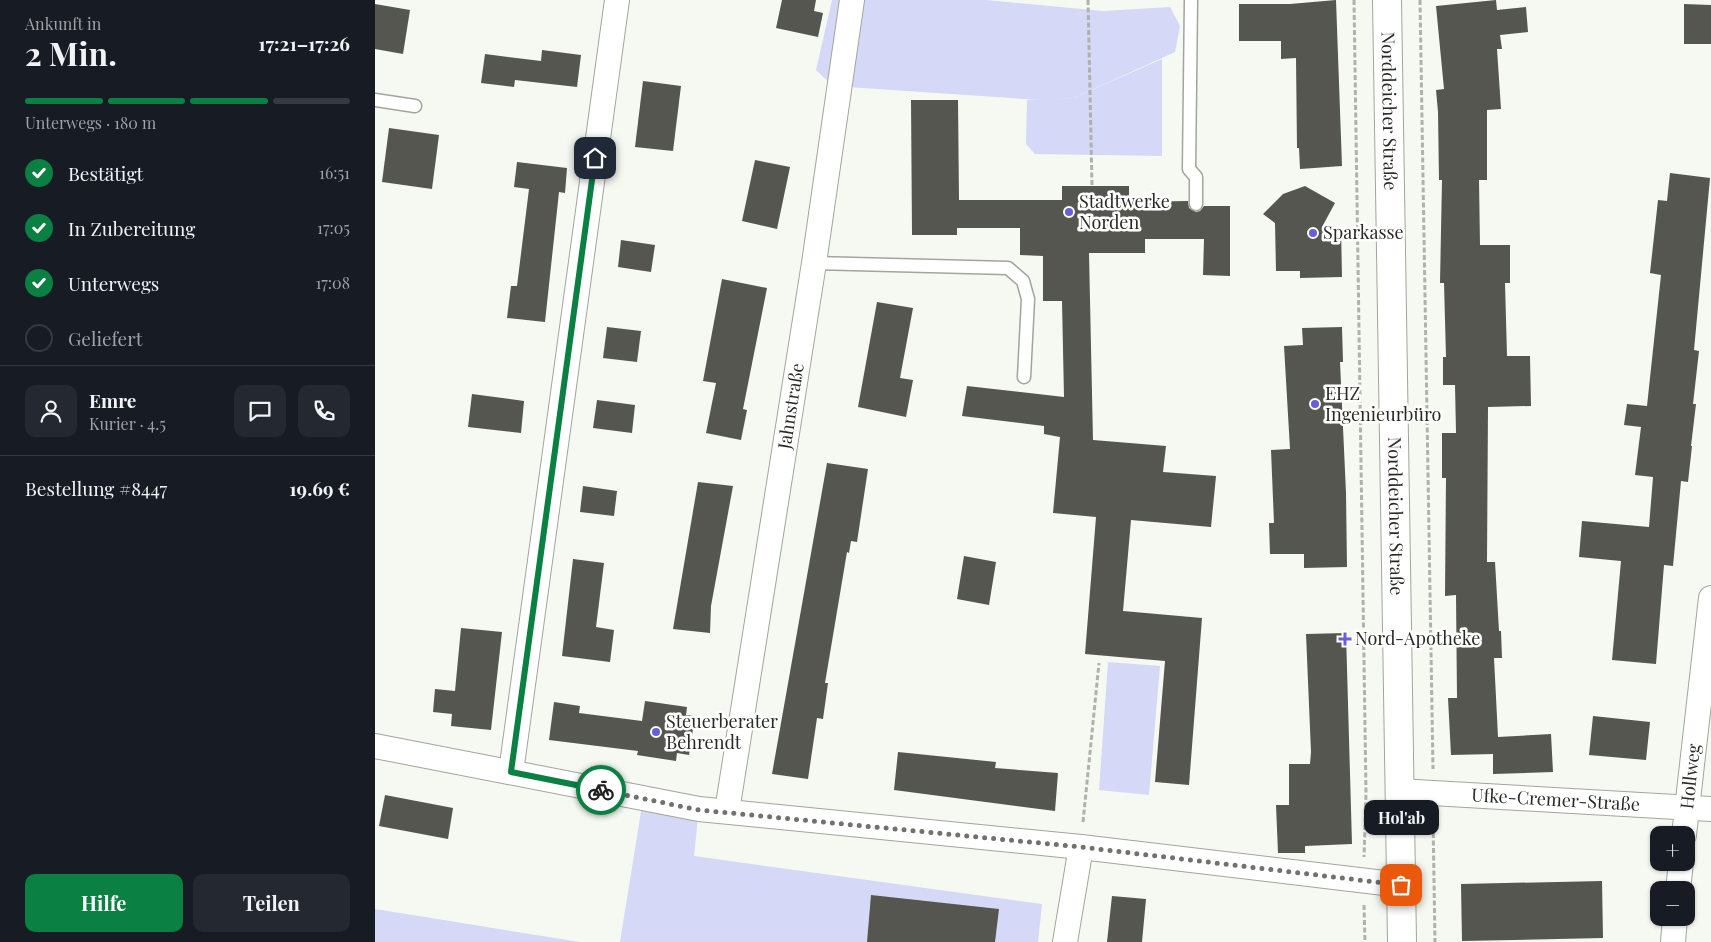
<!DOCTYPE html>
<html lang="de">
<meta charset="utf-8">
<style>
body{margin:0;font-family:"Playfair Display",serif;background:#242831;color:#f1f3f6;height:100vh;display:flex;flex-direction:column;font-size:19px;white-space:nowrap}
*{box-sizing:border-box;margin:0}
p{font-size:16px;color:#9ea1a6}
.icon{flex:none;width:28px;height:28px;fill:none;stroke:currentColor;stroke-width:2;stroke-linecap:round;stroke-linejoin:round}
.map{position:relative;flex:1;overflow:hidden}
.sheet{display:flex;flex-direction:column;background:#171b24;width:375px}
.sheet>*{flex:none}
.buttons{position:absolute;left:1275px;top:826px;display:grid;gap:10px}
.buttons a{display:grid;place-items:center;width:45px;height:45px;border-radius:10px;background:#171b24;box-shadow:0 1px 4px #0004;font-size:25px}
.pin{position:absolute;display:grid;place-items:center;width:42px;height:42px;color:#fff;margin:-21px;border-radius:10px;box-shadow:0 2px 8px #0006}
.courier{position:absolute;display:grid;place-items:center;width:50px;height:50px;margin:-25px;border:4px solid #0b8043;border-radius:50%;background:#fff;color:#222;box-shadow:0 1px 6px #0007}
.bubble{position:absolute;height:35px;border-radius:10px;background:#171b24;box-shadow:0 1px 4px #0004;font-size:16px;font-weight:700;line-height:35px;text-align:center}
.headline em{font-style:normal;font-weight:700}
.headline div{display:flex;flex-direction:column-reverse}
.headline{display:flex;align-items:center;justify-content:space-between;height:85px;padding:0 25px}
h1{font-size:32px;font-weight:700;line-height:38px}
.bar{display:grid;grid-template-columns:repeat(4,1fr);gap:8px 5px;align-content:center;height:60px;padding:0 25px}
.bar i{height:6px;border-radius:4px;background:#363941}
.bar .selected{background:#0b8043}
.bar p{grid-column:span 4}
.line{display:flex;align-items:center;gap:12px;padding:0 25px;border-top:1px solid #363941}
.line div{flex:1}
.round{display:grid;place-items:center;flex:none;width:52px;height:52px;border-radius:10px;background:#242831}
ol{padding:0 25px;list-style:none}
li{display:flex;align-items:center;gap:15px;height:55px}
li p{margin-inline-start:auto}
li .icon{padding:5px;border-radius:50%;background:#0b8043;color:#fff;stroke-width:4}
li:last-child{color:#9ea1a6}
li i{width:28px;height:28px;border:2px solid #363941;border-radius:50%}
.action{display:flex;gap:10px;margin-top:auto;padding:10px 25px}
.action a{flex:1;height:58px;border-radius:10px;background:#0b8043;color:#fff;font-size:20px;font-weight:700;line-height:58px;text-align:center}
.action a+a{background:#242831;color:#f1f3f6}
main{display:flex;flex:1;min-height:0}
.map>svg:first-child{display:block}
.green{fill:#d5d8f6}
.building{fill:#54564f}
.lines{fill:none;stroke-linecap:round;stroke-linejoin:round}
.service-casing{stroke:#a2a59d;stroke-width:15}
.minor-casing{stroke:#a2a59d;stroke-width:26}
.secondary-casing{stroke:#a2a59d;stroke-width:30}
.path{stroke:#afb2ab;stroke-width:3;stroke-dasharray:5 2.5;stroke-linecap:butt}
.service{stroke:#fff;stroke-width:12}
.minor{stroke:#fff;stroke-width:24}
.secondary{stroke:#fff;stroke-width:28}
.done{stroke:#71726e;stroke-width:5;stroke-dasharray:0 9}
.route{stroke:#0b8043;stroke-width:6}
.poi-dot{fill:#665fd8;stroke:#fff;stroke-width:2}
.labels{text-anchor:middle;stroke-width:5;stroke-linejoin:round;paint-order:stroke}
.street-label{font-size:18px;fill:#292a27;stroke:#fff}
.poi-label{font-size:18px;fill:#292a27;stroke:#fff;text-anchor:start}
</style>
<main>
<section class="sheet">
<div class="headline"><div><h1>2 Min.</h1><p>Ankunft in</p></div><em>17:21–17:26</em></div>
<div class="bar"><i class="selected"></i><i class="selected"></i><i class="selected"></i><i></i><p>Unterwegs · 180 m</p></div>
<ol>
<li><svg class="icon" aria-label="check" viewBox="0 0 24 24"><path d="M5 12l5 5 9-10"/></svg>Bestätigt<p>16:51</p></li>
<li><svg class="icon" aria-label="check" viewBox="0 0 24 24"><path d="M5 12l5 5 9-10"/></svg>In Zubereitung<p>17:05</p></li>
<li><svg class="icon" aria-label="check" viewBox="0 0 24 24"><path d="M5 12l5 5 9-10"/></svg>Unterwegs<p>17:08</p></li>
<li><i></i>Geliefert</li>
</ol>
<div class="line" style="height:90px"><a class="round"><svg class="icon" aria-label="person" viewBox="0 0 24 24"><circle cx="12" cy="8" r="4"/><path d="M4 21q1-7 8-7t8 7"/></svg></a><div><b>Emre</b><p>Kurier · 4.5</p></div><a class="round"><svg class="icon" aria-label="chat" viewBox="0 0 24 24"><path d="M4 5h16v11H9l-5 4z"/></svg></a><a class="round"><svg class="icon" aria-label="phone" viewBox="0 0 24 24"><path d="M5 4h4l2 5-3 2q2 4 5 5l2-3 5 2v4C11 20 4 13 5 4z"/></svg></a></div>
<div class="line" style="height:65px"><div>Bestellung #8447</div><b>19.69 €</b></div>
<div class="action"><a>Hilfe</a><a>Teilen</a></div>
</section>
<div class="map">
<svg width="1336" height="942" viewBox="0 0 1336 942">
<rect width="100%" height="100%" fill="#f6f9f1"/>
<g class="green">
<polygon points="457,0 611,0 728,11 795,7 805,26 800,52 699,98 664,100 458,86 441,70"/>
<polygon points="787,59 787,156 660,154 651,144 652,100 699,98"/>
<polygon points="733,662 785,666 774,795 724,790"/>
<polygon points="268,799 324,809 319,856 667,904 663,942 245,942"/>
<polygon points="0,909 205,942 0,942"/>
</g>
<g class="building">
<polygon points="407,0 441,0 439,11 448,13 443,37 401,28"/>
<polygon points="961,0 967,166 925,169 924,148 922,148 921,58 906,59 906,41 864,41 864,4 915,4"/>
<polygon points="1121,0 1122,10 1151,7 1153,32 1125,35 1127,49 1122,49 1126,109 1112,110 1112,180 1104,180 1105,245 1135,245 1135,283 1130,283 1132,356 1155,356 1156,406 1113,407 1112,562 1120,562 1124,631 1126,631 1127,658 1119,658 1123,737 1176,734 1178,772 1118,774 1118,754 1076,755 1073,698 1082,698 1081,595 1070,596 1071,478 1067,478 1067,433 1081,433 1080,385 1068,385 1068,357 1071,357 1069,283 1065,283 1067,180 1064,180 1063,112 1061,90 1069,89 1061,6"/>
<polygon points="0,4 35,10 28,54 0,49"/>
<polygon points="1309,4 1336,5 1336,44 1309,44"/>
<polygon points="167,50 206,55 202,87 140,80 139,87 106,83 110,54 166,61"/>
<polygon points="268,81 306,86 298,151 260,147"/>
<polygon points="536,100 583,100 584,200 687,200 687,186 754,186 754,202 813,201 814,208 821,212 825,211 829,206 855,206 855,276 828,275 829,239 770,239 770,253 714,253 718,440 791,446 788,472 841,476 836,527 756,520 748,611 827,618 814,785 780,782 790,661 710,654 721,517 678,513 685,437 669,434 669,426 587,416 592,386 689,397 687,301 668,301 668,256 645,255 645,228 582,228 582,235 537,235"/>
<polygon points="14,128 64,135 57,189 7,182"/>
<polygon points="380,160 415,167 402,229 367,221"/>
<polygon points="142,162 192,168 190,193 184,192 170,322 132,318 136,286 142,286 154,189 139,187"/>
<polygon points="1295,173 1335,178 1319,350 1324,351 1318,404 1321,404 1316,446 1317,446 1313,482 1306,481 1298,566 1289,565 1281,664 1237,660 1246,561 1204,557 1207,521 1274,527 1278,477 1260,475 1266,427 1249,425 1252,404 1272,406 1286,275 1275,273 1283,200 1292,201"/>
<polygon points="930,186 960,203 947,227 966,227 967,277 925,278 925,271 901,271 900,223 888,214 908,194"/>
<polygon points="246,240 280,245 276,272 243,267"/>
<polygon points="347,279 392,288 368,409 372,410 366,440 331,433 341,383 328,381"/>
<polygon points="502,302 538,308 525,378 538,380 531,417 483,407"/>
<polygon points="232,327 266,331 262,362 228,358"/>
<polygon points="967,327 968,362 965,362 971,493 972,567 929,568 929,554 895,554 894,523 899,523 896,450 915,449 909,346 928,345 927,328"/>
<polygon points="97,394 149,401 146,433 93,427"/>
<polygon points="222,400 260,405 257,433 218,428"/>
<polygon points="452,463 493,469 482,542 476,541 474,553 472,552 450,683 453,683 448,719 442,718 433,779 397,774"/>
<polygon points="323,482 358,486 336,606 335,633 298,629"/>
<polygon points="208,486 242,491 239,516 205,512"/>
<polygon points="589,556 621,562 614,605 582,599"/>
<polygon points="198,559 229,563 221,627 239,630 235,662 187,656"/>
<polygon points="86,628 127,632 116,730 76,726 77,714 58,712 60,689 80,691"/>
<polygon points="971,633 977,844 930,846 930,853 903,853 901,805 914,805 914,764 935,764 936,752 931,634"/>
<polygon points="270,701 312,707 311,715 320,716 314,755 302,753 301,761 262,755 263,751 174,740 179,702 205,706 204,713 267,721"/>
<polygon points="1218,716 1275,722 1271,760 1214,755"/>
<polygon points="523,752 621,762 620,768 683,773 680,811 519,790"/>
<polygon points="10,795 78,808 73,839 4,826"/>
<polygon points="1227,881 1228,938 1087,941 1086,884"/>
<polygon points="496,895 624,909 620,942 492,942"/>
<polygon points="737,896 771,899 767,942 732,942"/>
</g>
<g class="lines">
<g class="service-casing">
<g id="service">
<polyline points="816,0 814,169 821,177 821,204"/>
<polyline points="0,100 40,106"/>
<polyline points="439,263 633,268 648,281 653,299 649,377"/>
</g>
</g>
<g class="minor-casing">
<g id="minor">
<polyline points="0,746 324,809 706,847 1026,885"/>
<polyline points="136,772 242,0"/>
<path id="s1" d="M1023,791L1336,809"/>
<path id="s2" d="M352,811L439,263L477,0"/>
<path id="s3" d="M1309,835L1336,598"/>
<polyline points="1303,890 1306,862"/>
<polyline points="690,942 706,847"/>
<polyline points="1298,942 1300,918"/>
</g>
</g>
<g class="secondary-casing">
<g id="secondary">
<path id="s4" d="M1012,0L1027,942"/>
</g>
</g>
<g class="path">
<polyline points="713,0 717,186"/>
<polyline points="979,0 991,793 989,857"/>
<polyline points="1045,0 1058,769"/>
<polyline points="1058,818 1060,942"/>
<polyline points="708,822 724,663"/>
<polyline points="989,905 990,942"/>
</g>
<use href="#service" class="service"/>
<use href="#minor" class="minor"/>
<use href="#secondary" class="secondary"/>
</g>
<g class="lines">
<polyline class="done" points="226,790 324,810 706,847 1026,885"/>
<polyline class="route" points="220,158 136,772 226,790"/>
</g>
<g class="poi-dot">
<circle cx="694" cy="212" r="5"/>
<circle cx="938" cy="233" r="5"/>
<circle cx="940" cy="404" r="5"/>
<path d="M967.5 631.5h5v5h5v5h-5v5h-5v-5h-5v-5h5z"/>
<circle cx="281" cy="732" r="5"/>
</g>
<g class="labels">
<g class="street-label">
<text dy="6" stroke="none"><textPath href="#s4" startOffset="111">Norddeicher Straße</textPath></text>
<text dy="6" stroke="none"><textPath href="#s2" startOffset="410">Jahnstraße</textPath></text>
<text dy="6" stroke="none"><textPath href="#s4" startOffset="516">Norddeicher Straße</textPath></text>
<text dy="6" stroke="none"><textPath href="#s3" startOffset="59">Hollweg</textPath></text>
<text dy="6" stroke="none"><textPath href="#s1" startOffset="158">Ufke-Cremer-Straße</textPath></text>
</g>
<g class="poi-label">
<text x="704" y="208">Stadtwerke<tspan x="704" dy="21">Norden</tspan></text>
<text x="948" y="239">Sparkasse</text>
<text x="950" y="400">EHZ<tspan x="950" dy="21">Ingenieurbüro</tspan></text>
<text x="980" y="645">Nord-Apotheke</text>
<text x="291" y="728">Steuerberater<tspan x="291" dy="21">Behrendt</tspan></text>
</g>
</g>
</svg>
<div class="buttons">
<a>+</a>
<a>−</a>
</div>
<div class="pin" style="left:1026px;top:885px;background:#ea580c"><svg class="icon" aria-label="bag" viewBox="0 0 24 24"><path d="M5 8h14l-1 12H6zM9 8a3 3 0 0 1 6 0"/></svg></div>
<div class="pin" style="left:220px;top:158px;background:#1f2937"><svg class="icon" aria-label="home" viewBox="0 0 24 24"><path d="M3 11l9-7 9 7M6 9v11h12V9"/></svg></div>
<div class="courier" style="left:226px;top:790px"><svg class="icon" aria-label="bike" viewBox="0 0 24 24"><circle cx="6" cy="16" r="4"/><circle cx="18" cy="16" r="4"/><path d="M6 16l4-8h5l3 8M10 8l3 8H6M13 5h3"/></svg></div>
<div class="bubble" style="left:989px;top:800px;width:75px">Hol'ab</div>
</div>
</main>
